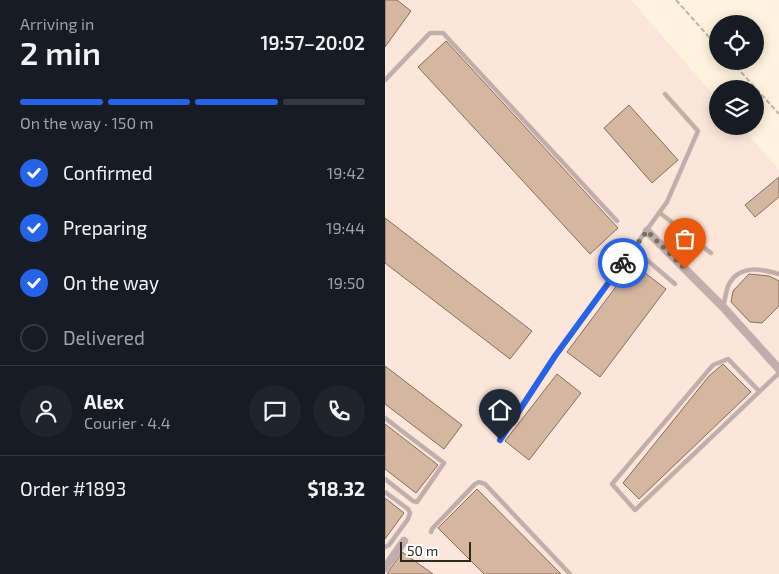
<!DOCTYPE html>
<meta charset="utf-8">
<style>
body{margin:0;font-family:"Exo 2",sans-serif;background:#20242c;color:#f1f3f6;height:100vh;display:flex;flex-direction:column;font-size:19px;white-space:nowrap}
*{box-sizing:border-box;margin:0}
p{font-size:16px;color:#9ea1a6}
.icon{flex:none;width:28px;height:28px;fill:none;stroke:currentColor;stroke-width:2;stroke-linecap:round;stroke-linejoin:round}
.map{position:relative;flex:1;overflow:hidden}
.side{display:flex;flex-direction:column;background:#171b24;width:385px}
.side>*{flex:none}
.controls{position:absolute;left:324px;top:15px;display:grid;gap:10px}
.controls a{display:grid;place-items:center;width:55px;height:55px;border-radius:50%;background:#171b24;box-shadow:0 2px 12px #0003;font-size:25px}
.scale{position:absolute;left:15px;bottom:12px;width:71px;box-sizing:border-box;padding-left:5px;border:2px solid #2f2a1f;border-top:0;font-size:14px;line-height:18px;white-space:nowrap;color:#2f2a1f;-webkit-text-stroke:4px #fff;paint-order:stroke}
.pin{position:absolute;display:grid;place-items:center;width:42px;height:42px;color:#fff;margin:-51px -21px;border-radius:50% 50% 50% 0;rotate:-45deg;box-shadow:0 0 5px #0007}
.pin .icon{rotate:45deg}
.courier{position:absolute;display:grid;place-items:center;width:50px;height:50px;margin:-25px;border:4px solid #2563eb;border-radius:50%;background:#fff;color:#222;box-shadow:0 1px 6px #0007}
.headline em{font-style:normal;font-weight:600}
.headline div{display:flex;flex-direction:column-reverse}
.headline{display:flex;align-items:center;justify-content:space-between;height:85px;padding:0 20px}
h1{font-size:32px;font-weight:600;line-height:38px}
.bar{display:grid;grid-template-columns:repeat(4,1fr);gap:8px 5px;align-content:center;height:60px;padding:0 20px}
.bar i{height:6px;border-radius:4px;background:#363941}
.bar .on{background:#2563eb}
.bar p{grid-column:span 4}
.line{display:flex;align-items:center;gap:12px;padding:0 20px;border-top:1px solid #363941}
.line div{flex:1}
.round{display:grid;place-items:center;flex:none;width:52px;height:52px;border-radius:26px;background:#20242c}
ol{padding:0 20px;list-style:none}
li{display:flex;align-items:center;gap:15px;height:55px}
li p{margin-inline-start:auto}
li .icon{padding:5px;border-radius:50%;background:#2563eb;color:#fff;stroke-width:4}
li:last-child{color:#9ea1a6}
li i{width:28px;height:28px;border:2px solid #363941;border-radius:50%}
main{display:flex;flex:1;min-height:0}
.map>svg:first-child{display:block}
.industrial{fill:#fce5d9}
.building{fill:#d5b69e;stroke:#866f5e}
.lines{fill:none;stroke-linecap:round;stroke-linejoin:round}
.lane-casing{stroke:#dacfbb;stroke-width:5}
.street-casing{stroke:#dacfbb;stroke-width:9}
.path{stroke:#bfb5a3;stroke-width:2;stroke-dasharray:5 2.5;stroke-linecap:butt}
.lane{stroke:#c1aeac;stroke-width:4}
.street{stroke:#c1aeac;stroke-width:8}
.done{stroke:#787062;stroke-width:5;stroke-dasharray:0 9}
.route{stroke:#2563eb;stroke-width:6}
</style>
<main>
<section class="side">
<div class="headline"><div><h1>2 min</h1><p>Arriving in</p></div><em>19:57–20:02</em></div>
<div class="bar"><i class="on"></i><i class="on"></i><i class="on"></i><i></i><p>On the way · 150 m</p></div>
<ol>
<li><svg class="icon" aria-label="check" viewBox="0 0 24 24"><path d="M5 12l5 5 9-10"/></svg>Confirmed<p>19:42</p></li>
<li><svg class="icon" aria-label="check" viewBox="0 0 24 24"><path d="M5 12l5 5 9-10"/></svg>Preparing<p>19:44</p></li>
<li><svg class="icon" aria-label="check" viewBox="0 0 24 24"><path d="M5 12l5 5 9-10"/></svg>On the way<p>19:50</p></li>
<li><i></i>Delivered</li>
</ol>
<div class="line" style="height:90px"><a class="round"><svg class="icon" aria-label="person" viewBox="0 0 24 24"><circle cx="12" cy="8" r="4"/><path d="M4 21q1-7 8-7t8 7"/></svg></a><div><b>Alex</b><p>Courier · 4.4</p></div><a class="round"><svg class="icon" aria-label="chat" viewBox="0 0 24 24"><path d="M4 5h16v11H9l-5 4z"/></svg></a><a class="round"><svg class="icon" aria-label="phone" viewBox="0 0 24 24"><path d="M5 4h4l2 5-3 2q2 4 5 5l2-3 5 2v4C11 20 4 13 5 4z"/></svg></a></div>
<div class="line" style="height:65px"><div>Order #1893</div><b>$18.32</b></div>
</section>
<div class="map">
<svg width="394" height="574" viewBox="0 0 394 574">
<rect width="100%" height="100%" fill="#fff3dd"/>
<polygon class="industrial" points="0,0 246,0 332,99 332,126 356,126 394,170 394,574 0,574"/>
<g class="building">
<polygon points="0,0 12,0 26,11 0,47"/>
<polygon points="61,41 233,228 205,254 33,67"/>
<polygon points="244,105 293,160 267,183 219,128"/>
<polygon points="394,177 394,197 370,217 360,205"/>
<polygon points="0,218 147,331 125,359 0,263"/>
<polygon points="248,264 281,289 215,377 182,352"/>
<polygon points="364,274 384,276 394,281 394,306 377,323 365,322 346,302 348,291"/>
<polygon points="338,364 366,392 254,499 238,483 324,376"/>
<polygon points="0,366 77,425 59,449 0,404"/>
<polygon points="172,374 196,393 144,460 120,441"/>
<polygon points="0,424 53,465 31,493 0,469"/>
<polygon points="92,489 176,574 99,574 53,528"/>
<polygon points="0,498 19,513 0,539"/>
<polygon points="17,552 48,574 2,574"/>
</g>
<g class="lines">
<g class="lane-casing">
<g id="lane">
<polyline points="0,80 45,33 58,33 232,221"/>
<polyline points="275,213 326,253"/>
<polyline points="249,249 290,284"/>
<path d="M338,307C340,300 341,290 344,284C355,264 377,269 394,274"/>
<polyline points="374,391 343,359 328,365 227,484 250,510 394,373"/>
<polyline points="0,418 59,463 32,502 28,501 0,479"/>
<polyline points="115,440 170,356 282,202 313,131 280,94"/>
<polyline points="0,492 23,509 25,513 23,519 4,545 0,547"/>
<polyline points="46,532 47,529 90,484 94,482 100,484 185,574"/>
</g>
</g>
<g class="street-casing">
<g id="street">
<polyline points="262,231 338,307 394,369"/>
<polyline points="0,568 19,541"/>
</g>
</g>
<g class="path">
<polyline points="291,0 332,46"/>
<polyline points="346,61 394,114"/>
</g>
<use href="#lane" class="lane"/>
<use href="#street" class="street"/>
</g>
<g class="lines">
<polyline class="done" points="238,263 262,231 300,269"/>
<polyline class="route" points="115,440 170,356 238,263"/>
</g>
</svg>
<div class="controls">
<a><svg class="icon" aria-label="locate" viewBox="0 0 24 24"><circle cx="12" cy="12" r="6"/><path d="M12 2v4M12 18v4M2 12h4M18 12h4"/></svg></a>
<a><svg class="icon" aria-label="layers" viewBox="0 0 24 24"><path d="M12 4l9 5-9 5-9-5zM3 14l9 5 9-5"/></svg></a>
</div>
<div class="scale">50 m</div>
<div class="pin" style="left:300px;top:269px;background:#ea580c"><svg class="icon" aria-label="bag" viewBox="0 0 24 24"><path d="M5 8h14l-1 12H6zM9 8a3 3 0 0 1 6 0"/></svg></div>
<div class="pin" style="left:115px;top:440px;background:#1f2937"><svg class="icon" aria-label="home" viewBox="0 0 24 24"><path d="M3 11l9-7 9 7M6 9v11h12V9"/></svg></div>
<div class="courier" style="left:238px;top:263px"><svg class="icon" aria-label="bike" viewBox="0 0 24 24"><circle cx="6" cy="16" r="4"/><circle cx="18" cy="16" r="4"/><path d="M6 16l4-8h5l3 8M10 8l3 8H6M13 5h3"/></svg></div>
</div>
</main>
